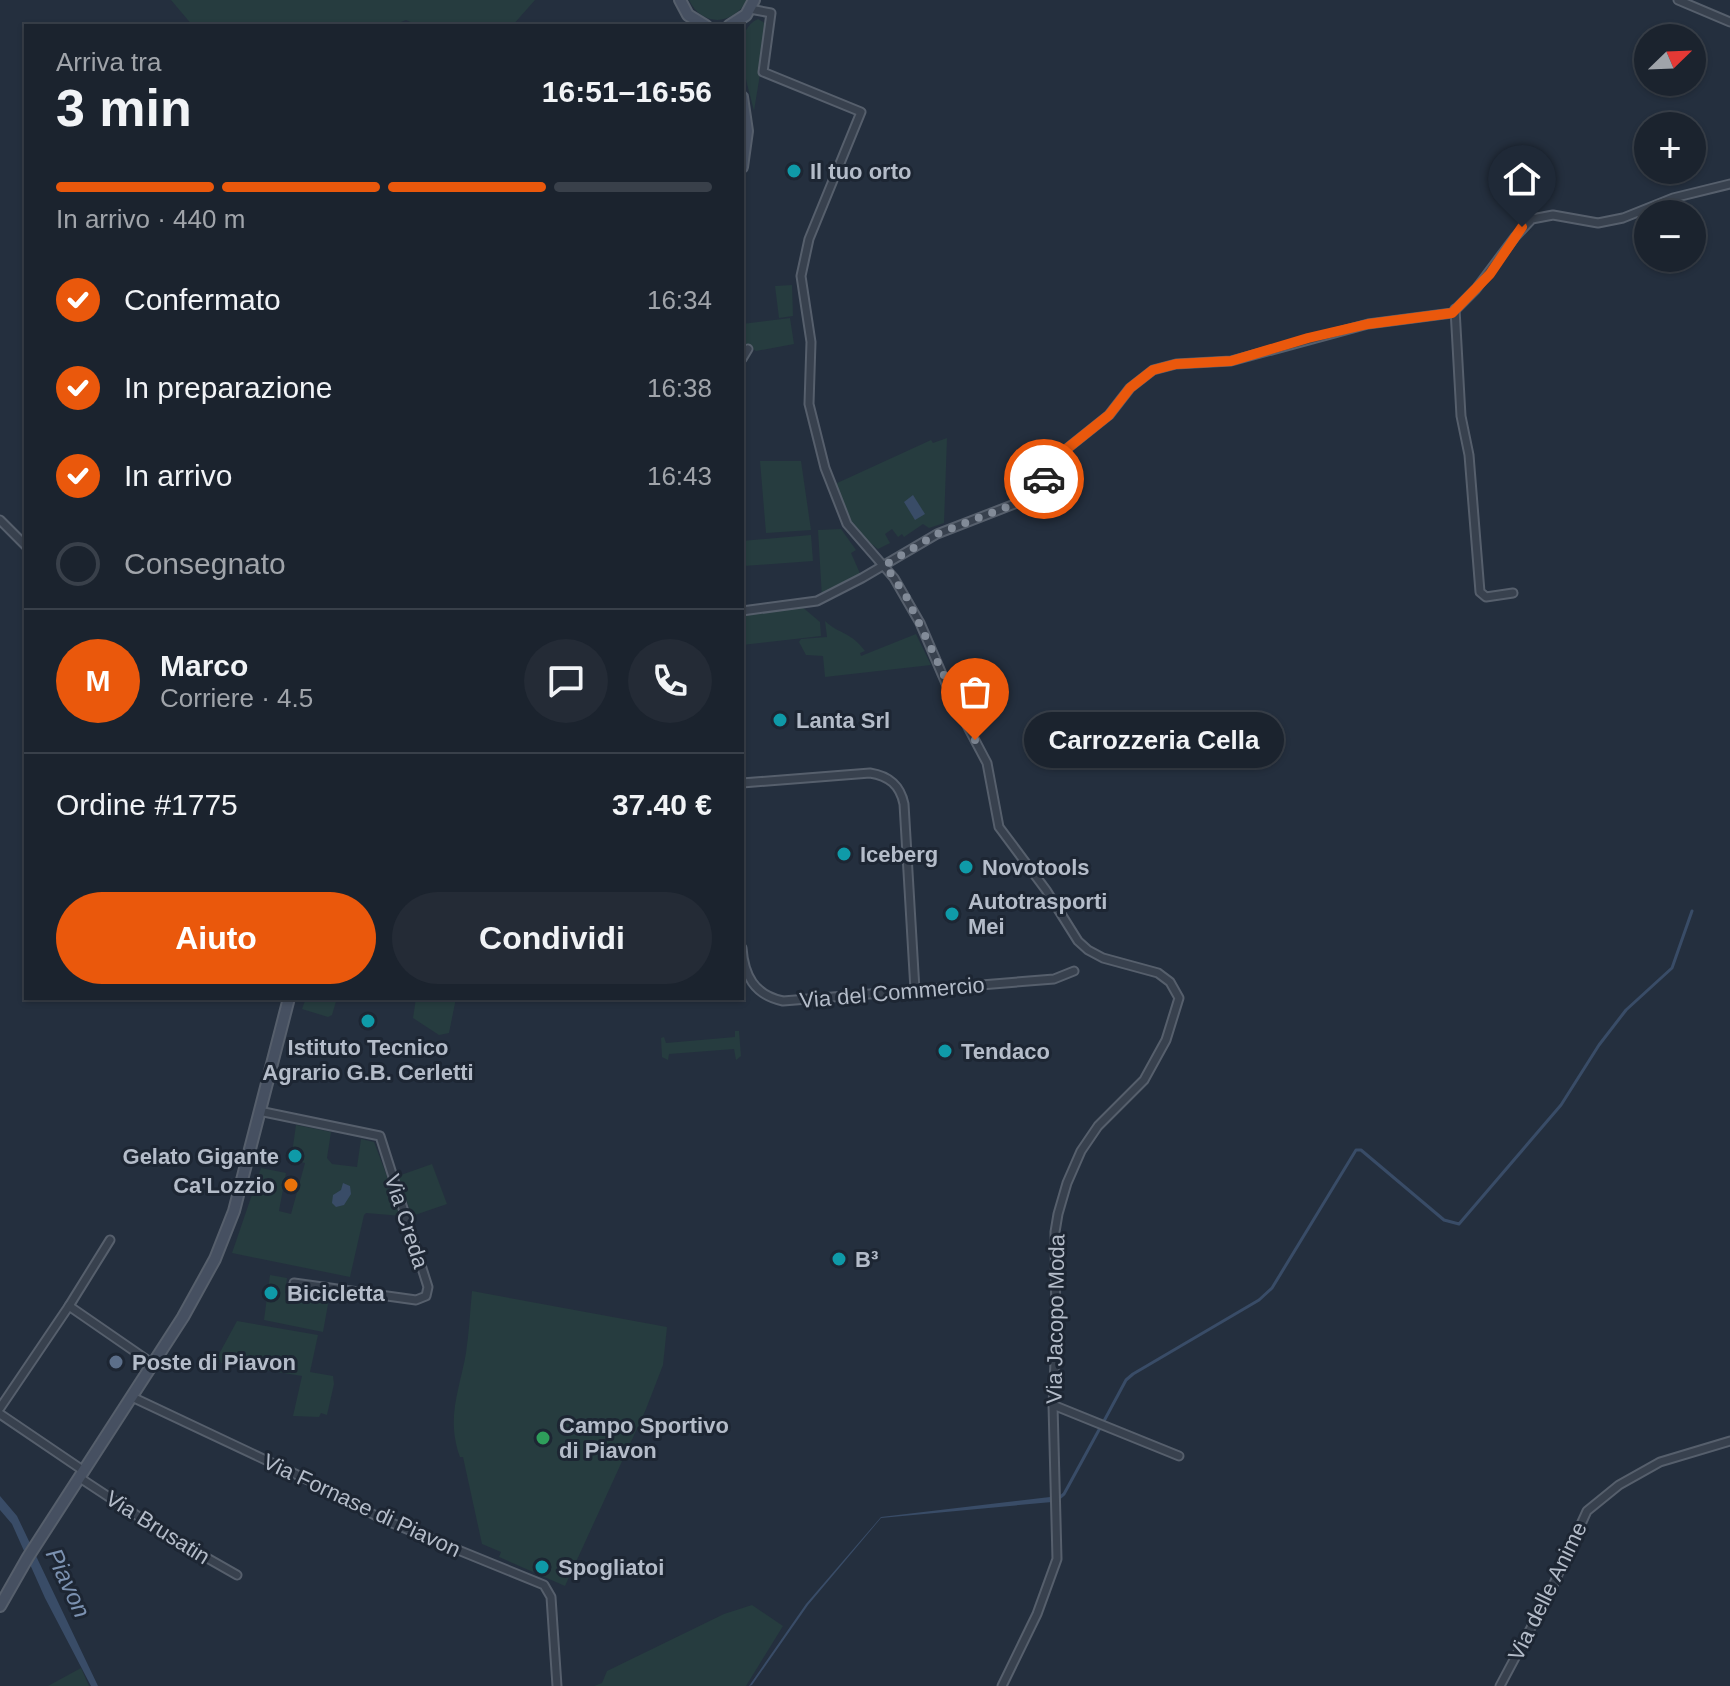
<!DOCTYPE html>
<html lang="it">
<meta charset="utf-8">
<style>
body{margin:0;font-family:Helvetica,sans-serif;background:#242b36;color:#f1f3f6;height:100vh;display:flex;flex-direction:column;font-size:30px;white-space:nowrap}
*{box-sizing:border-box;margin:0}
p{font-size:26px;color:#a0a4aa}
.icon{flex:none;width:44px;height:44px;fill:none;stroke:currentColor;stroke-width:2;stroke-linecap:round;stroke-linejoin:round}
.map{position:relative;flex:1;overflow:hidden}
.details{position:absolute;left:24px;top:24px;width:720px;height:976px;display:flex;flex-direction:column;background:#1b232e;border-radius:0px;box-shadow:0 2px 6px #0004,0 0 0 2px #39404a}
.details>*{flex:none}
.needle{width:52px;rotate:67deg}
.buttons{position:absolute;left:1634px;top:24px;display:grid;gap:16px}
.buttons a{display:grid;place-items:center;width:72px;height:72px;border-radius:50%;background:#1b232e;box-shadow:0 2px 6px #0004,0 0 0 2px #39404a;font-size:40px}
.pin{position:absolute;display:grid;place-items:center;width:68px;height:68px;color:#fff;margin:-82px -34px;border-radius:50% 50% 50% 0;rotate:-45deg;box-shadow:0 0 8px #0007}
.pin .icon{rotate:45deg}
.courier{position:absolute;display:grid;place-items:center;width:80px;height:80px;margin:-40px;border:6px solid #ea580c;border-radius:50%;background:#fff;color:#222;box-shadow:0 2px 10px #0007}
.bubble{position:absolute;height:56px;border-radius:28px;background:#1b232e;box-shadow:0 2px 6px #0004,0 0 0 2px #39404a;font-size:26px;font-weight:700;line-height:56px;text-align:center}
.head em{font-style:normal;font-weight:700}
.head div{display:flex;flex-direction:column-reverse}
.head{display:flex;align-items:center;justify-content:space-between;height:136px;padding:0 32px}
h1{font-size:52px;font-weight:700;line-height:60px}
.bar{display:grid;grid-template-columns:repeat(4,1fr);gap:12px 8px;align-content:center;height:96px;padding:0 32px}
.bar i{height:10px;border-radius:6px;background:#39404a}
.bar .on{background:#ea580c}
.bar p{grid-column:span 4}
.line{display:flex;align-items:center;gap:20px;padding:0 32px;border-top:2px solid #39404a}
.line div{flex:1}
.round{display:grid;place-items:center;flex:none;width:84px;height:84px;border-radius:42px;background:#242b36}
ol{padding:0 32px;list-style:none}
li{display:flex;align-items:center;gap:24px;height:88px}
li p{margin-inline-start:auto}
li .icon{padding:8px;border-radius:50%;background:#ea580c;color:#fff;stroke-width:4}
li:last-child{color:#a0a4aa}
li i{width:44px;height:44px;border:4px solid #39404a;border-radius:50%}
.cta{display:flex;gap:16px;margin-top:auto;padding:16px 32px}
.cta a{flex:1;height:92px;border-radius:48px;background:#ea580c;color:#fff;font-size:32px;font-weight:700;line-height:92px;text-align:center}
.cta a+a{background:#242b36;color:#f1f3f6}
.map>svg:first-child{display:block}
.green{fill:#263c3f}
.water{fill:#394c67}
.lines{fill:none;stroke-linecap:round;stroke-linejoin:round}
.stream{stroke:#394c67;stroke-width:3}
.minor-casing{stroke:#565f6c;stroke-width:11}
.secondary-casing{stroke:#565f6c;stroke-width:14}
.minor{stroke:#38414e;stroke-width:7}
.secondary{stroke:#465061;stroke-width:10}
.done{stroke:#828b98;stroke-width:8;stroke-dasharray:0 14.4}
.route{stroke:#ea580c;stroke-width:10}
.culture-dot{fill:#0f9aa8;stroke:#1d2633;stroke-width:3}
.food-dot{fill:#e8710a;stroke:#1d2633;stroke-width:3}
.service-dot{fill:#5c6f8a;stroke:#1d2633;stroke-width:3}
.leisure-dot{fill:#2e9e5b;stroke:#1d2633;stroke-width:3}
.labels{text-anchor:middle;stroke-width:6;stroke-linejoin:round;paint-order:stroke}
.poi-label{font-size:22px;font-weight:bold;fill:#b4bcc9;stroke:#1d2633;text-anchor:start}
.street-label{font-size:22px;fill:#b4bcc9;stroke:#1d2633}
.water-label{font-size:24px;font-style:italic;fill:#7c92b1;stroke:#1d2633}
</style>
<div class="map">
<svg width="1730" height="1686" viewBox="0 0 1730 1686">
<rect width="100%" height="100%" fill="#242f3e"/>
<g class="green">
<polygon points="171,0 535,0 512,26 419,26 406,20 391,26 193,26"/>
<path d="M689,0H747C733,26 702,27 689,0Z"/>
<path d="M758,19L768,25L754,111C749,87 728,32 758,19Z"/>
<polygon points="792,285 793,316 779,318 775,286"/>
<polygon points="790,318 794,344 756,351 745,344 742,324"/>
<path d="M947,438L944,523L929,528L923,524L904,537L902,534L898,537L892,529L885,534L890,543L878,549C852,530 847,514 835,484L931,440L933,443Z"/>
<polygon points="760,461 801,461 811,530 766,533"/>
<polygon points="841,529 856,550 851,553 862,578 822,598 818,530"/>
<polygon points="811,535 813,561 744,566 742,541"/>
<polygon points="800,605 820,622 821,636 742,645 742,611"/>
<path d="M825,621C840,635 850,631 865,651L860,653L861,656L916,634L931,665L825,677L823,656L806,655L799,642L801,639L827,637Z"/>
<polygon points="306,998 337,998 332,1015 328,1017 302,1009"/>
<polygon points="416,998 456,998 449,1033 439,1035 413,1018"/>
<polygon points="735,1031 739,1031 741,1056 736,1060 734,1049 669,1054 668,1060 662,1057 661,1038 664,1037 666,1043 735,1037"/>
<polygon points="296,1125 331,1132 327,1158 332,1164 357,1167 361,1139 374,1142 402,1216 366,1213 364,1215 350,1277 232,1253 261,1168 286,1173 279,1211 291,1214 305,1163 291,1160"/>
<polygon points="432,1164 447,1204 412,1216 398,1176"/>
<polygon points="270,1275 287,1278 285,1293 299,1294 300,1290 330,1293 323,1332 264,1320"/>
<path d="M472,1291L667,1327L663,1365L646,1409L565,1586L499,1557L501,1552L482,1544L463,1457H460C446,1418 459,1392 466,1353C469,1333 470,1312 472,1291Z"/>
<polygon points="237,1321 318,1335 310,1372 333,1376 334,1384 327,1415 321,1413 319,1417 293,1416 302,1376 221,1363 218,1356"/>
<polygon points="752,1605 783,1626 746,1686 594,1686 602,1683 607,1671 724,1614"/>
<polygon points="81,1668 89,1686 48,1686"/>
</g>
<g class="water">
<polygon points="913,495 925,514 915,520 904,502"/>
<polygon points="343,1183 350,1186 351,1194 344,1205 336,1207 332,1203 333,1195 341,1190"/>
<polygon points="0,1496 17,1516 98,1686 91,1686 45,1598 12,1524 0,1510"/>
<polygon points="1050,1497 1052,1502 881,1518 808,1605 752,1685 749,1686 806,1604 881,1517"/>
</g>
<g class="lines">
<g class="stream">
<polyline points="1104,1421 1126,1380 1133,1374 1259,1300 1272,1288 1356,1150 1361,1150 1444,1220 1459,1224 1561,1105 1599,1045 1626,1010 1672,968 1692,911"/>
<polyline points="1058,1499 1064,1494 1100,1428"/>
</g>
<g class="minor-casing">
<g id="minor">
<polyline points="1678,0 1730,22"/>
<polyline points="750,9 771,13 763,72 861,112 809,239 801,276 811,342 809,404 825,468 847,524 894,578 920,623 951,695 987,763 999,827 1046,890 1078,941 1088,950 1103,958 1158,973 1170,982 1179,998 1166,1040 1144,1080 1098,1126 1081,1151 1067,1183 1058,1214 1055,1232 1056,1341 1053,1405 1057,1559 1037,1614 1002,1686"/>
<polyline points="1455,309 1461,416 1469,455 1480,592 1486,597 1513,593"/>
<polyline points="742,359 748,349"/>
<polyline points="0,520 26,546"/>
<polyline points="742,611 817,601 862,578 937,534 1030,498 1037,492 1054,459 1109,415 1130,388 1153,370 1176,364 1231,361 1368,324 1452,313 1476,289 1515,237 1532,219 1553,215 1598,223 1623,218 1673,198 1730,184"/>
<path d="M742,783L870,773C889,776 900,785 904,804L915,990"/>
<path d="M742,948C744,975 754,995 783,1001L1054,979L1074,971"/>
<polyline points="259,1111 380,1136 428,1287 426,1296 416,1300 294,1283"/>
<polyline points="69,1306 110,1240"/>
<polyline points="132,1397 308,1480 382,1519 544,1585 551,1597 557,1686"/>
<polyline points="1053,1405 1179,1456"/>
<polyline points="0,1408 69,1306 153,1364"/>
<polyline points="0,1414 84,1471"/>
<polyline points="80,1478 165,1534 237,1575"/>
<polyline points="1500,1686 1550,1592 1587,1511 1619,1485 1660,1462 1730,1441"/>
</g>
</g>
<g class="secondary-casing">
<g id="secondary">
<polyline points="680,0 688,15 706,26"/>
<polyline points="729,26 746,15 754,0"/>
<polyline points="742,97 747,131 742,167"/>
<polyline points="0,1606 28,1557 183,1317 215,1259 234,1211 289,998"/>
</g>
</g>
<use href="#minor" class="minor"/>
<use href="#secondary" class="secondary"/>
</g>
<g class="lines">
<polyline class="done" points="975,740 906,596 885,565 937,534 1030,498 1044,479"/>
<polyline class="route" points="1044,479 1054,459 1109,415 1130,388 1153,370 1176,364 1231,361 1308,338 1368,324 1452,313 1490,274 1522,227"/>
</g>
<g class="culture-dot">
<circle cx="794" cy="171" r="8"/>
<circle cx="780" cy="720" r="8"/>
<circle cx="844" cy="854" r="8"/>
<circle cx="966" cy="867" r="8"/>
<circle cx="952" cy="914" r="8"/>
<circle cx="368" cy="1021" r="8"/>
<circle cx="945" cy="1051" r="8"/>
<circle cx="295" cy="1156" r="8"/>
<circle cx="839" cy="1259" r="8"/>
<circle cx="271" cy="1293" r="8"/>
<circle cx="542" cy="1567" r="8"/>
</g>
<circle class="food-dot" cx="291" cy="1185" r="8"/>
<circle class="service-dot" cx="116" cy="1362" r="8"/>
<circle class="leisure-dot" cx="543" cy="1438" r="8"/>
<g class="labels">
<g class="poi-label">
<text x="810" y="179">Il tuo orto</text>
<text x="796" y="728">Lanta Srl</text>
<text x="860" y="862">Iceberg</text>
<text x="982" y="875">Novotools</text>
<text x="968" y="909">Autotrasporti<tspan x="968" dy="25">Mei</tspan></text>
<text x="368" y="1055" text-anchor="middle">Istituto Tecnico<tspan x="368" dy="25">Agrario G.B. Cerletti</tspan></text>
<text x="961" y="1059">Tendaco</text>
<text x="279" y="1164" text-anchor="end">Gelato Gigante</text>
<text x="275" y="1193" text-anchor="end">Ca'Lozzio</text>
<text x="855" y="1267">B³</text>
<text x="287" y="1301">Bicicletta</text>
<text x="132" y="1370">Poste di Piavon</text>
<text x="559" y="1433">Campo Sportivo<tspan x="559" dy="25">di Piavon</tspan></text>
<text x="558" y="1575">Spogliatoi</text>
</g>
<g class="street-label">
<text transform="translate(892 992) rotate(-5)" y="8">Via del Commercio</text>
<text transform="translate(407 1221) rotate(72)" y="8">Via Creda</text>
<text transform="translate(1055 1319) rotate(-89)" y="8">Via Jacopo Moda</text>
<text transform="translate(362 1505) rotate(25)" y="8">Via Fornase di Piavon</text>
<text transform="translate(158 1527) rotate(32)" y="8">Via Brusatin</text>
<text transform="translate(1547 1591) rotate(-64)" y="8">Via delle Anime</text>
</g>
<g class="water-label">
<text transform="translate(68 1583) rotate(65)" y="8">Piavon</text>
</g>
</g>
</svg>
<div class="buttons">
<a><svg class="needle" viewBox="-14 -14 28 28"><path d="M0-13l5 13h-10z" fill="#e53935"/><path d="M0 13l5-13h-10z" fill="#a0a4aa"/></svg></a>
<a>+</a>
<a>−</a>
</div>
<div class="pin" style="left:975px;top:740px;background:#ea580c"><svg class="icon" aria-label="bag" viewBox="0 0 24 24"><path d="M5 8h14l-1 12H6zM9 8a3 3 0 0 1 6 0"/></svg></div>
<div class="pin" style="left:1522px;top:227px;background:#1f2937"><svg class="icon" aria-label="home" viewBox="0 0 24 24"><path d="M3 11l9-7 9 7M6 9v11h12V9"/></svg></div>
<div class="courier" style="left:1044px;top:479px"><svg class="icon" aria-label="car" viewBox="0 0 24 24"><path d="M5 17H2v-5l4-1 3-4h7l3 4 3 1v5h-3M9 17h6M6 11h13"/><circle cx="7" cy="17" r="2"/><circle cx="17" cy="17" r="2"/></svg></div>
<div class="bubble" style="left:1024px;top:712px;width:260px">Carrozzeria Cella</div>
<section class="details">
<div class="head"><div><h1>3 min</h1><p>Arriva tra</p></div><em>16:51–16:56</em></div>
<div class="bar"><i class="on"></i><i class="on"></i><i class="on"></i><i></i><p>In arrivo · 440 m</p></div>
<ol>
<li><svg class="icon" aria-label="check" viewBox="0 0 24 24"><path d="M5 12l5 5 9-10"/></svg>Confermato<p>16:34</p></li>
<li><svg class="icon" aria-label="check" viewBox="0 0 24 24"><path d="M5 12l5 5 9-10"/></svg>In preparazione<p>16:38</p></li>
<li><svg class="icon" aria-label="check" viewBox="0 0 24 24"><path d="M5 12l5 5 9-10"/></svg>In arrivo<p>16:43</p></li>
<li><i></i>Consegnato</li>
</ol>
<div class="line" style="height:144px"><b class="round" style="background:#ea580c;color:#fff">M</b><div><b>Marco</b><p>Corriere · 4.5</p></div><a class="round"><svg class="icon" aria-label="chat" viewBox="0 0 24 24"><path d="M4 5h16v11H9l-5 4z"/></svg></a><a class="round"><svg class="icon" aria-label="phone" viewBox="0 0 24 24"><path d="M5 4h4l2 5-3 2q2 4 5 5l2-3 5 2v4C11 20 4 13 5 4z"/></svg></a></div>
<div class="line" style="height:104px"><div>Ordine #1775</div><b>37.40 €</b></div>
<div class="cta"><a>Aiuto</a><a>Condividi</a></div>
</section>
</div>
